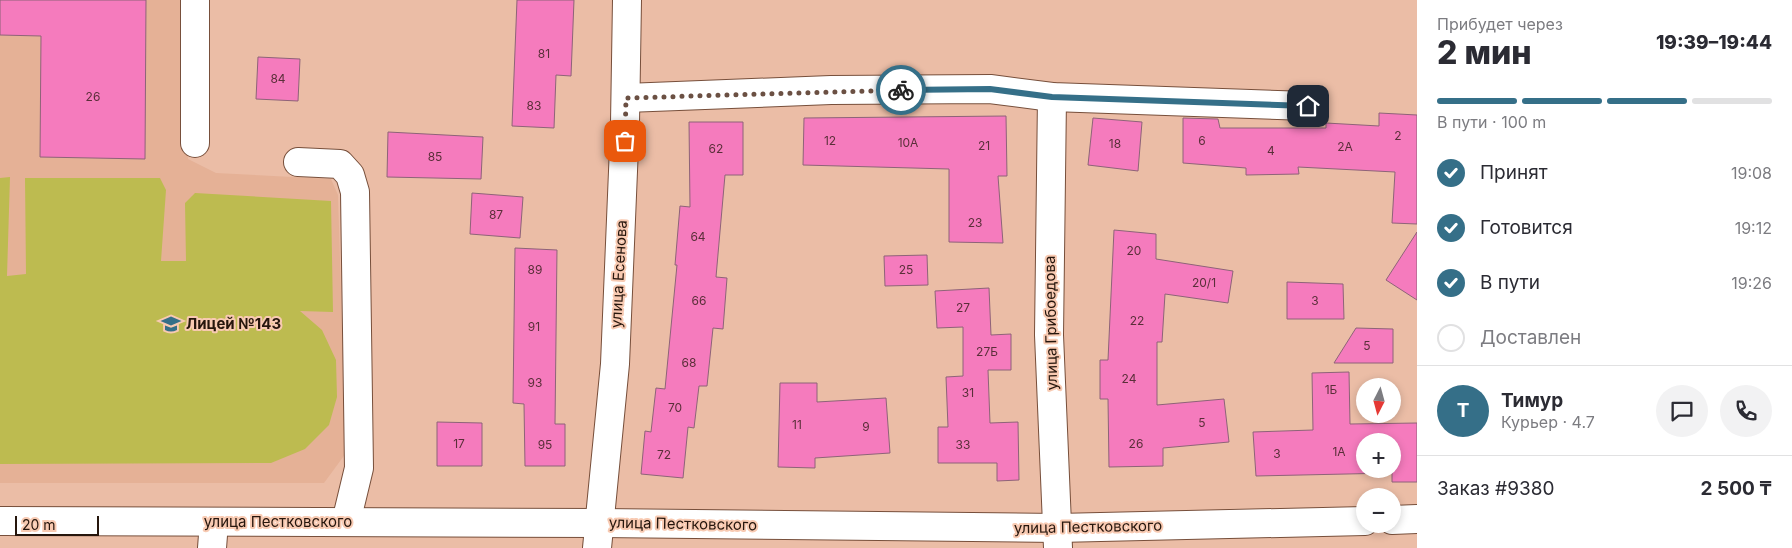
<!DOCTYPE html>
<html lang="ru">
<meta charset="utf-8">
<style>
body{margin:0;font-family:Inter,sans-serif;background:#f2f2f3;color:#2b2b33;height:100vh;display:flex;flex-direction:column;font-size:19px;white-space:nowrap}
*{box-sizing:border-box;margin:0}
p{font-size:16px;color:#7c7c81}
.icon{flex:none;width:28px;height:28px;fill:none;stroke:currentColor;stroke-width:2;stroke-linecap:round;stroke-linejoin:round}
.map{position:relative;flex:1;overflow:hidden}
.side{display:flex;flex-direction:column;background:#fff;width:375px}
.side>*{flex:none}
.needle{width:32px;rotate:186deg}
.buttons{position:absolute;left:1356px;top:378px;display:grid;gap:10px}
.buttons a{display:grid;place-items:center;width:45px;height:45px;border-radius:50%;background:#fff;box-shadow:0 2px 8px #0003;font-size:25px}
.scale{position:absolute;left:15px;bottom:12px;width:84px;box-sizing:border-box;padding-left:5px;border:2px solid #26160d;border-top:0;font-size:14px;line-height:18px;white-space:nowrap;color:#26160d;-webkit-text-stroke:4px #f8cab2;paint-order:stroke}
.pin{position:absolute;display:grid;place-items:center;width:42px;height:42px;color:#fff;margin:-21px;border-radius:10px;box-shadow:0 2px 8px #0006}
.courier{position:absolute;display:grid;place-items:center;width:50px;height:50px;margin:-25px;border:4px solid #356f88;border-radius:50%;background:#fff;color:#222;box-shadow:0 1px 6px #0007}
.summary em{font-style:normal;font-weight:800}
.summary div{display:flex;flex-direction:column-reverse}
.summary{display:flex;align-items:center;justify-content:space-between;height:85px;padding:0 20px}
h1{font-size:32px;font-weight:800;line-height:38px}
.bar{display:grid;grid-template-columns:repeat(4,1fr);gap:8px 5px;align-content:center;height:60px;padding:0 20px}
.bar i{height:6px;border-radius:4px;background:#e1e1e2}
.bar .active{background:#356f88}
.bar p{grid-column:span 4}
.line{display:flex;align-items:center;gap:12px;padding:0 20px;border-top:1px solid #e1e1e2}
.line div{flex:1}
.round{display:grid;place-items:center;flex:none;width:52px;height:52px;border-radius:26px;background:#f2f2f3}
ol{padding:0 20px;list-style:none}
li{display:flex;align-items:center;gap:15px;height:55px}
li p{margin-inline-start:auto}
li .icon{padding:5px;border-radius:50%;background:#356f88;color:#fff;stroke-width:4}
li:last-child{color:#7c7c81}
li i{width:28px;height:28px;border:2px solid #e1e1e2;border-radius:50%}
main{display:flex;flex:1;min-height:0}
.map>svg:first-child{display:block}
.built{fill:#e5b196}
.green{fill:#bdbb50}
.building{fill:#f57bbd;stroke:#8e6378;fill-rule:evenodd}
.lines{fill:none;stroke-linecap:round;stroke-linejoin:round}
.street-casing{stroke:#774f3b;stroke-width:30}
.street{stroke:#fff;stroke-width:28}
.done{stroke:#6b5043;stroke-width:5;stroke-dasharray:0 9}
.route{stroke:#356f88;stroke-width:6}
.labels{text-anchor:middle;stroke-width:4;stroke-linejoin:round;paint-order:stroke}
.number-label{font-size:12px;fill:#5a2f39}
.street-label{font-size:15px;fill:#26160d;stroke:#f8cab2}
.poi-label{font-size:15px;font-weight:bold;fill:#26160d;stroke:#f8cab2;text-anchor:start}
</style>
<main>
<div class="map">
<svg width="1417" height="548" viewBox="0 0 1417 548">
<rect width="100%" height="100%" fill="#ebbda6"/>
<polygon class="built" points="0,0 189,0 188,159 216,173 331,179 338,195 346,453 324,483 0,483"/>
<polygon class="green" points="10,177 7,276 26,274 25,178 160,178 166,190 161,261 186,261 185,203 195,193 331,201 333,312 300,311 322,330 336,360 337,397 329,425 305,449 271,463 0,464 0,178"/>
<g class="building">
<polygon points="0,0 146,0 145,159 40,157 41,36 0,35"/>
<polygon points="517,0 574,0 571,76 556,75 554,128 512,126"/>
<polygon points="258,57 300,59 298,101 256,99"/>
<polygon points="1379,113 1417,115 1417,224 1392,223 1395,172 1298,167 1299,174 1246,175 1246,168 1183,163 1183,118 1218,119 1220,128 1326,128 1326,123 1379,126"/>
<polygon points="1006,116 1007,176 998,176 1003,243 949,242 949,169 803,165 804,118"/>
<polygon points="1093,118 1142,122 1138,171 1088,165"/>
<polygon points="689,122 743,122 743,175 725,175 716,277 727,278 723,329 713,328 707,386 699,386 694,428 688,427 683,478 641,474 645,431 651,432 656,388 665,389 677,265 675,265 680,206 690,207"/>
<polygon points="388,132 483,137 481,179 387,177"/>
<polygon points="472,193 523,197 520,238 470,234"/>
<polygon points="1114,230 1156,234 1156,259 1233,271 1228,303 1165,294 1162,342 1157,342 1157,405 1224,399 1229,442 1163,448 1163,466 1109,467 1108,399 1100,399 1100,360 1108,360"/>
<polygon points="1417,232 1417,300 1386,280"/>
<polygon points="515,248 557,250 555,424 565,424 565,466 525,466 524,404 513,403"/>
<polygon points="927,255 928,285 885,286 884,256"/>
<polygon points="1287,282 1343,284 1344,319 1287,319"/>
<polygon points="989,288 991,335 1011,334 1011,370 988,370 990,423 1018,422 1019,480 997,481 997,463 938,463 938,427 948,427 946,377 963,376 963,327 937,328 935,291"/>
<polygon points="1356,328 1393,329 1393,363 1334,363"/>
<path d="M1349,372L1350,424L1417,423V482H1392V473L1256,476L1253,432L1313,430L1312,373ZM1365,441H1392V469H1365Z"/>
<polygon points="780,383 817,383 817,402 886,398 890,453 815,458 815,468 778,467"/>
<polygon points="437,422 482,423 482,466 437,466"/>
</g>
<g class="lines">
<g class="street-casing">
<g id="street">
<polyline points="195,0 195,143"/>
<polyline points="1052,97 1049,335 1058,548"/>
<polyline points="626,98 831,90 990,89 1052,97 1308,106"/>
<polyline points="298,162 340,164 350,175 355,192 359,468 346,522"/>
<polyline points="1392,520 1417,519"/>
<polyline points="0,521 601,523 1058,528 1365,521"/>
<polyline points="212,548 214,522"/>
<polyline points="597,548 615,364 625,123 627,0"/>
</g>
</g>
<use href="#street" class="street"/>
</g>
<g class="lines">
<polyline class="done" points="625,141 626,98 901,90"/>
<polyline class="route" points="901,90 990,89 1052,97 1308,106"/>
</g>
<defs>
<g id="school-bare" transform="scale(1.5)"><path d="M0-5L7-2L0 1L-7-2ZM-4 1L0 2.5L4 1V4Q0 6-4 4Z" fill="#356f88" stroke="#f8cab2" stroke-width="2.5" paint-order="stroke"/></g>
</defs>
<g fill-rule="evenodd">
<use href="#school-bare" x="171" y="324"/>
</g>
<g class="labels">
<g class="number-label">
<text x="544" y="58">81</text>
<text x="278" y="83">84</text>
<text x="93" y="101">26</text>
<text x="534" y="110">83</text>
<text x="1398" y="140">2</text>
<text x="830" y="145">12</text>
<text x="1202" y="145">6</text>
<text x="908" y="147">10А</text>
<text x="1115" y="148">18</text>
<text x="984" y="150">21</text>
<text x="1345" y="151">2А</text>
<text x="716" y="153">62</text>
<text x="1271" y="155">4</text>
<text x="435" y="161">85</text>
<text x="496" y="219">87</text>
<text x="975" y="227">23</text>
<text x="698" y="241">64</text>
<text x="1134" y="255">20</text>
<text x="535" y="274">89</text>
<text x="906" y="274">25</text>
<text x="1204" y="287">20/1</text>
<text x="699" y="305">66</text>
<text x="1315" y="305">3</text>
<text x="963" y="312">27</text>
<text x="1137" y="325">22</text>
<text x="534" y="331">91</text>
<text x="1367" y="350">5</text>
<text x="987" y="356">27Б</text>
<text x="689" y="367">68</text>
<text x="1129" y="383">24</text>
<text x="535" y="387">93</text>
<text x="1331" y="394">1Б</text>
<text x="968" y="397">31</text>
<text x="675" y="412">70</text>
<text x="1202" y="427">5</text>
<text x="797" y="429">11</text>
<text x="866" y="431">9</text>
<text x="459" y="448">17</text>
<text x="1136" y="448">26</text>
<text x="545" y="449">95</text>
<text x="963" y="449">33</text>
<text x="1339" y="456">1А</text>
<text x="1277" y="458">3</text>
<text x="664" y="459">72</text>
</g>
<g class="street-label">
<text transform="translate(619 274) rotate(-87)" y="5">улица Есенова</text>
<text transform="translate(1051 323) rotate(-91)" y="5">улица Грибоедова</text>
<text x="278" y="527">улица Пестковского</text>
<text transform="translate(683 524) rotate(1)" y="5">улица Пестковского</text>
<text transform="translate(1088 527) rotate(-1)" y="5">улица Пестковского</text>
</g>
<g class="poi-label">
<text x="186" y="329">Лицей №143</text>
</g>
</g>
</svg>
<div class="buttons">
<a><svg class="needle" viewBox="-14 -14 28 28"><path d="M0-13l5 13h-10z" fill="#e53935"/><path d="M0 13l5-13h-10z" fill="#7c7c81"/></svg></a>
<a>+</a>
<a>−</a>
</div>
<div class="scale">20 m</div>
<div class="pin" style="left:625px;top:141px;background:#ea580c"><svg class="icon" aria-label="bag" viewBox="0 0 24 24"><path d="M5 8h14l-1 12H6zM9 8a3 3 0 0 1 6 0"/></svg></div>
<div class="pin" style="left:1308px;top:106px;background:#1f2937"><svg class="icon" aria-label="home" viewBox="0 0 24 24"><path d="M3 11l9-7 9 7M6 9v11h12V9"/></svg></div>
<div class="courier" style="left:901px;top:90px"><svg class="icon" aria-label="bike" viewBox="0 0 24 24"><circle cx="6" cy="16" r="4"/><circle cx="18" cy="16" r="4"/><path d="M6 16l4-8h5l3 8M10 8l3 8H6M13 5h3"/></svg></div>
</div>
<section class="side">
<div class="summary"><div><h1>2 мин</h1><p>Прибудет через</p></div><em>19:39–19:44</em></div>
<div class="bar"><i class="active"></i><i class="active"></i><i class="active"></i><i></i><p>В пути · 100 m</p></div>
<ol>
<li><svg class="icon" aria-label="check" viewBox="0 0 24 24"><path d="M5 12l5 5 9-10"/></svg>Принят<p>19:08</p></li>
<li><svg class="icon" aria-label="check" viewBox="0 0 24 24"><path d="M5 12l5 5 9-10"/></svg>Готовится<p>19:12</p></li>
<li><svg class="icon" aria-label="check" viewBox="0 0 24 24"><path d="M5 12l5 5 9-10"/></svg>В пути<p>19:26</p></li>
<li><i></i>Доставлен</li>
</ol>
<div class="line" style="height:90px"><b class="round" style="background:#356f88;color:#fff">Т</b><div><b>Тимур</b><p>Курьер · 4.7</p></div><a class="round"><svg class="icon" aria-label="chat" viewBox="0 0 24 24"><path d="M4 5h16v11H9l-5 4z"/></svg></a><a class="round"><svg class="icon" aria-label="phone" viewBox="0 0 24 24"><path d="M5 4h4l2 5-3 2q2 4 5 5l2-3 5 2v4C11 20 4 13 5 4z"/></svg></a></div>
<div class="line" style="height:65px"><div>Заказ #9380</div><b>2 500 ₸</b></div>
</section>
</main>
